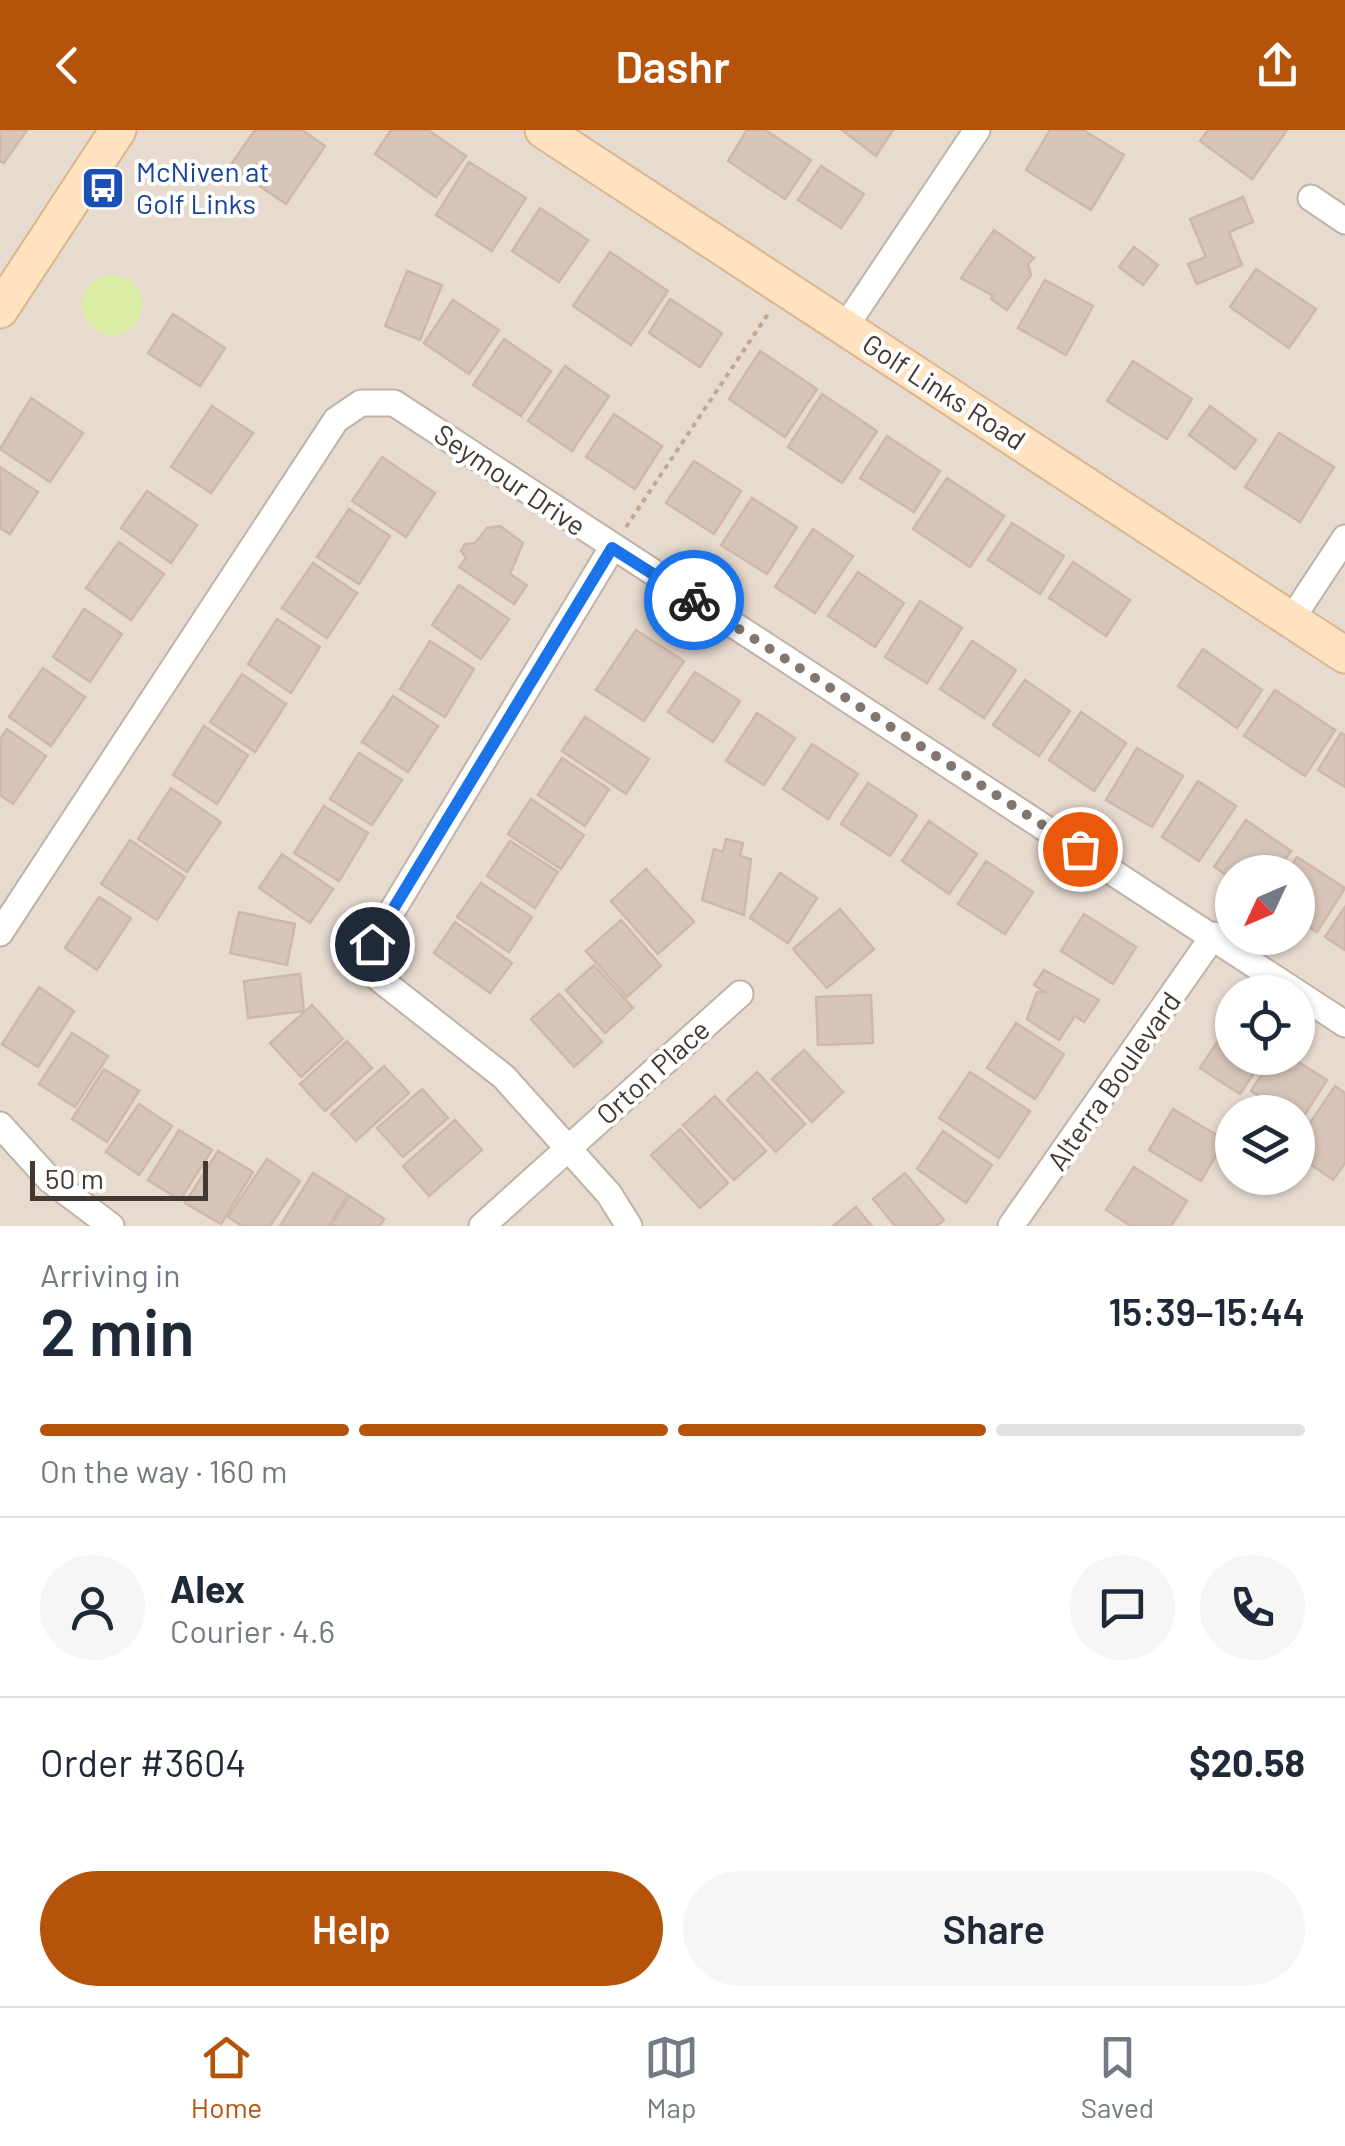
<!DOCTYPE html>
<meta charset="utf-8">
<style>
body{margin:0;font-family:Barlow,sans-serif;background:#f6f6f7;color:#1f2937;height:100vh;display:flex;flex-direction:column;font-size:38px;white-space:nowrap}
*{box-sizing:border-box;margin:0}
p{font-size:32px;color:#747a83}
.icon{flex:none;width:55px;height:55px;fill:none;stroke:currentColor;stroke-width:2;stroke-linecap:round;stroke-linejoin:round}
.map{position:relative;height:1096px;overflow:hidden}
.sheet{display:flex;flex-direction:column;background:#fff;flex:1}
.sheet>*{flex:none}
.needle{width:65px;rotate:226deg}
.buttons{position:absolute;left:1215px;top:725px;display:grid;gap:20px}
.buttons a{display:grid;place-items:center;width:100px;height:100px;border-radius:50%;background:#fff;box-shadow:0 2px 8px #0004;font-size:50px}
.scale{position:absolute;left:30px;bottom:25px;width:178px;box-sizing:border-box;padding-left:10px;border:5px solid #443932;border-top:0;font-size:28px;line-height:35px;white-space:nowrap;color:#443932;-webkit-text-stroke:8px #fff;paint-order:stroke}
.pin{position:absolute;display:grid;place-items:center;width:85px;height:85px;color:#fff;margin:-42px;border:5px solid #fff;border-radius:50%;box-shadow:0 2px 10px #0007}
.courier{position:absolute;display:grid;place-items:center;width:100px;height:100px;margin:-50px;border:8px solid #1a73e8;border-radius:50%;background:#fff;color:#222;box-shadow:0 2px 12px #0007}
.overview em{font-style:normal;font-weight:600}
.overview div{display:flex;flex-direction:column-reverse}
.overview{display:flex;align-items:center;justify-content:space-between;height:170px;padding:0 40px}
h1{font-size:65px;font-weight:600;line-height:75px}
.bar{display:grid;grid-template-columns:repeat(4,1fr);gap:15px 10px;align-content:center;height:120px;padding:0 40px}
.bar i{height:12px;border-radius:8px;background:#e0e1e3}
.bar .active{background:#b45309}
.bar p{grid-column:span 4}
.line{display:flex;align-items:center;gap:25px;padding:0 40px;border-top:2px solid #e0e1e3}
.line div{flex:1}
.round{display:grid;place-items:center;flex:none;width:105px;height:105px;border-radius:52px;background:#f6f6f7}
.primary-button{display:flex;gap:20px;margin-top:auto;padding:20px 40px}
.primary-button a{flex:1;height:115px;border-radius:60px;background:#b45309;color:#fff;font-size:40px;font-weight:600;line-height:115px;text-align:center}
.primary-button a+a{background:#f6f6f7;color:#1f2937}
header{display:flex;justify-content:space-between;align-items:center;height:130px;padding:0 40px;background:#b45309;color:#fff;font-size:45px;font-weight:600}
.menu{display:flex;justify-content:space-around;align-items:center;height:140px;border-top:2px solid #e0e1e3;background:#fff;font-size:28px;color:#747a83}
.menu a{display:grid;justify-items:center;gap:5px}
.menu .active{color:#b45309}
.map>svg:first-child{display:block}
.residential{fill:#e7dacf;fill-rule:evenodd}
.green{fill:#dbeca5}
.building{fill:#d8c5b9;stroke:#d0b8a8;stroke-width:2.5}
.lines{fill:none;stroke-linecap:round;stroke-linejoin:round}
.minor-casing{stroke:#c1b2a6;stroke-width:29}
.secondary-casing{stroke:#dab68e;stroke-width:39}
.path{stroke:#c2a793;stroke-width:4;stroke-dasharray:5 5;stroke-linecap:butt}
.minor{stroke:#fff;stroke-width:25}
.secondary{stroke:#ffe2bf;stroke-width:35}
.done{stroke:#81776f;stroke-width:10;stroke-dasharray:0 18}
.route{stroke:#1a73e8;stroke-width:12}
.labels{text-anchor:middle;stroke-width:8;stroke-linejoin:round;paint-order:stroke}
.transit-label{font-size:28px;fill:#164399;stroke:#fff;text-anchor:start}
.street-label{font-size:28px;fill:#443932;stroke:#fff}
</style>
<header><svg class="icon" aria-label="back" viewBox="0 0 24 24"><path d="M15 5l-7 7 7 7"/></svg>Dashr<svg class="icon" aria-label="share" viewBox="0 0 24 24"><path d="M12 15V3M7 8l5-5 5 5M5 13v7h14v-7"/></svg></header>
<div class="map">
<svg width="1345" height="1096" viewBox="0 0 1345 1096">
<rect width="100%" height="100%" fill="#f3eae1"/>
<path class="residential" d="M0,0H1345V1096H0ZM1232,742H1298V808H1232ZM1232,862H1298V928H1232ZM1232,982H1298V1048H1232Z"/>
<circle class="green" cx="112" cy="175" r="30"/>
<g class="building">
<polygon points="0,0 27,0 4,33 0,31"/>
<polygon points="255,0 302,0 325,16 286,74 230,36"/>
<polygon points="391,0 428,0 466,26 436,67 375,24"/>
<polygon points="747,0 765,0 811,30 785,69 728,31"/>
<polygon points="842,0 893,0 876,26"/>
<polygon points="1050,0 1083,0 1124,25 1091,80 1026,40"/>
<polygon points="1208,0 1287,0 1252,49 1200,11"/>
<polygon points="469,32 526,68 492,121 436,85"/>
<polygon points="821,36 864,64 841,98 798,70"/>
<polygon points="1243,67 1253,92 1229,102 1242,135 1197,154 1188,134 1206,127 1190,89"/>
<polygon points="540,78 588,110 559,152 512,121"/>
<polygon points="994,100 1034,128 1028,134 1031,145 1007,180 991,169 993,166 961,148"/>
<polygon points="1134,117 1158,135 1143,155 1119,137"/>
<polygon points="610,122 668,161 631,215 573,176"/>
<polygon points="1256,139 1316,179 1289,218 1230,177"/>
<polygon points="407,141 442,155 420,210 385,196"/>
<polygon points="1045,150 1093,176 1066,225 1018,198"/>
<polygon points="670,169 722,203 700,237 649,203"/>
<polygon points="453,170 499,200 469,244 424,213"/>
<polygon points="173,184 225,218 200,256 148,223"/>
<polygon points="504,209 551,241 521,286 473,255"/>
<polygon points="760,221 817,259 785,307 729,269"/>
<polygon points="1133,231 1192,269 1167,309 1107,271"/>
<polygon points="565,236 609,266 572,321 528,291"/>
<polygon points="822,264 877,301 842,353 788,317"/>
<polygon points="31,268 83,303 50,352 0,319"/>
<polygon points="212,276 253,303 211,363 171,337"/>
<polygon points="1210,276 1256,310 1235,339 1189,305"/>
<polygon points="614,284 662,316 635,359 586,327"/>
<polygon points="1279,303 1334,337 1300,392 1245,357"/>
<polygon points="887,306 940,341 914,382 860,348"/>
<polygon points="382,327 435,363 406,407 352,371"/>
<polygon points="694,331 741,361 714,404 666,373"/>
<polygon points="0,337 38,362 10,404 0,398"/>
<polygon points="947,348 1004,386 970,437 913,399"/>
<polygon points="147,361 197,395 171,433 121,398"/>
<polygon points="752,368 797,397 767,444 721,415"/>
<polygon points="349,379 390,406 359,454 317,427"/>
<polygon points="1012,393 1064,426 1040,464 988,430"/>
<polygon points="500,396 523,413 510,444 527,455 514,474 459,437 466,428 461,421 465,414 475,413 487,398"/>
<polygon points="813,399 853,426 815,483 775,457"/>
<polygon points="119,412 164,444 131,490 86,458"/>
<polygon points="1073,432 1130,470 1106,506 1049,468"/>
<polygon points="313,433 357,463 327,508 282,478"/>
<polygon points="858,442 904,473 875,517 828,486"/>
<polygon points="459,455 509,489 481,529 432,495"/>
<polygon points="920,471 962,498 927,553 885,527"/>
<polygon points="84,479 122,504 90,552 53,527"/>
<polygon points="277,489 320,517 291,563 248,534"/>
<polygon points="636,500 684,531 644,591 596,560"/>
<polygon points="430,511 474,539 445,587 400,559"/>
<polygon points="972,511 1016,540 984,588 940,559"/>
<polygon points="1203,519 1262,560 1237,598 1178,556"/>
<polygon points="43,538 85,567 51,616 9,587"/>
<polygon points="695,542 740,571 713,612 668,582"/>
<polygon points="242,544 286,574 255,622 210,592"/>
<polygon points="1025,550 1070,581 1039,626 993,595"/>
<polygon points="1275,560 1335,600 1305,646 1244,606"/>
<polygon points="393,566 438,596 408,642 362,612"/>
<polygon points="1081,582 1126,613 1094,661 1049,630"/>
<polygon points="757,583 795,608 764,655 726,631"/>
<polygon points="585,587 649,629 626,664 562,621"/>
<polygon points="204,596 248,625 217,674 173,645"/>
<polygon points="7,599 46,626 13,674 0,665 0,609"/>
<polygon points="1341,603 1345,605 1345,657 1318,640"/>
<polygon points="812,614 858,644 828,689 783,659"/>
<polygon points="1137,618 1183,646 1152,697 1106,670"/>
<polygon points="359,623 402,650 372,695 330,669"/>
<polygon points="562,628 609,659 585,696 538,665"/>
<polygon points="1198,651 1236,676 1199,731 1162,707"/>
<polygon points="868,653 917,685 890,726 841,694"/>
<polygon points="171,658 221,692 187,742 138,709"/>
<polygon points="531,669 584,705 561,739 508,704"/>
<polygon points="324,676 368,703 339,751 294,723"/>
<polygon points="1246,690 1291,721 1276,742 1232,742 1232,749 1214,737"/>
<polygon points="929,691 977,724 949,764 902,731"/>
<polygon points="726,709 743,713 740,726 751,729 744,785 702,770 714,719 723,722"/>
<polygon points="130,710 185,747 157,790 101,754"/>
<polygon points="510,711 558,742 535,778 487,746"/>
<polygon points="282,724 333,759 310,793 259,758"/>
<polygon points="1297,727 1345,758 1317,802 1298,790 1298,742 1287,742"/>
<polygon points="986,731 1033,762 1005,804 958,774"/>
<polygon points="646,739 694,792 658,824 611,771"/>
<polygon points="780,743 817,768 788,813 750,788"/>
<polygon points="481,753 532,787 509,822 457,787"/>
<polygon points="99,767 131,788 97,840 65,818"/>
<polygon points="1345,777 1345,820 1325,807"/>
<polygon points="840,779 874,819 827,858 793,819"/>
<polygon points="239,782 295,794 287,835 230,823"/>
<polygon points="1084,784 1136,817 1113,854 1061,821"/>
<polygon points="621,790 661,836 627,867 586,821"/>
<polygon points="455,792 512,833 490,863 434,823"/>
<polygon points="594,835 633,878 605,903 566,860"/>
<polygon points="1044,840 1099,870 1084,892 1075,886 1059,910 1027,889 1037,862 1045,862 1034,855"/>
<polygon points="300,844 304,881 248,888 244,851"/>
<polygon points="39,857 74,881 38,937 2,914"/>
<polygon points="559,864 602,912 574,937 531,889"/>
<polygon points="871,865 873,913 818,915 816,867"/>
<polygon points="312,875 343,909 301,947 270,913"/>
<polygon points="1232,890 1232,928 1264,928 1240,964 1200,938"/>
<polygon points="1016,893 1064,924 1035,969 987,938"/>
<polygon points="72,903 108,926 75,977 39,954"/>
<polygon points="347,911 372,938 325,981 300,954"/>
<polygon points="804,920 843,962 812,992 772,949"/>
<polygon points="1273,928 1292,928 1327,950 1300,992 1298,982 1284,982 1251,961"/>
<polygon points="384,936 409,963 356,1011 331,984"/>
<polygon points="104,939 139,961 107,1012 72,989"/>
<polygon points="757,942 805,994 776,1022 727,970"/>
<polygon points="970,942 1030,981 999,1028 939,988"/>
<polygon points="1335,956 1345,963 1345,1033 1333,1050 1298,1025 1298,1011"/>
<polygon points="422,959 448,988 403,1027 377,998"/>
<polygon points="715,966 766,1021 734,1050 683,995"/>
<polygon points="139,974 172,996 139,1045 106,1022"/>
<polygon points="1173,979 1225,1010 1201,1051 1149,1020"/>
<polygon points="455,990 482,1020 429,1066 403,1036"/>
<polygon points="680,999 728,1053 700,1078 651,1025"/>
<polygon points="179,1000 212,1020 180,1070 148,1050"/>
<polygon points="943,1001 992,1035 966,1073 917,1039"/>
<polygon points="218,1021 253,1042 221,1094 185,1073"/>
<polygon points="267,1029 300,1051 270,1096 242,1096 228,1087"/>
<polygon points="1134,1037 1187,1071 1171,1096 1131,1096 1106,1080"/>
<polygon points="313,1043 348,1065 329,1096 280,1096"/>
<polygon points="905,1043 944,1090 937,1096 895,1096 873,1069"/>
<polygon points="350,1066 384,1089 380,1096 330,1096"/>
<polygon points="856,1077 872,1096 833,1096"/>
</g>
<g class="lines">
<g class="minor-casing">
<g id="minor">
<polyline points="1311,68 1345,91"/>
<polyline points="845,197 977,0"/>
<polyline points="612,418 372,814 377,847 504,947 609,1064 629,1096"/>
<polyline points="1291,490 1345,408"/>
<polyline points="0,803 336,290 361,273 394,273 1345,894"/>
<polyline points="0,995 50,1050 111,1096"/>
<polyline points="482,1096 740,864"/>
<polyline points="1011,1096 1214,805"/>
</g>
</g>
<g class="secondary-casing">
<g id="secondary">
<polyline points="543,0 1345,525"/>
<polyline points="0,180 118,0"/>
</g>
</g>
<polyline class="path" points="626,397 768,184"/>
<use href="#minor" class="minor"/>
<use href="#secondary" class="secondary"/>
</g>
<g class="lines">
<polyline class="done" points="694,470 1080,719"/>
<polyline class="route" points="372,814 612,418 694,470"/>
</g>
<defs>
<g id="bus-square" transform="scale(2.25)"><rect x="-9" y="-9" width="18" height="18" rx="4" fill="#1a4fb4" stroke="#fff"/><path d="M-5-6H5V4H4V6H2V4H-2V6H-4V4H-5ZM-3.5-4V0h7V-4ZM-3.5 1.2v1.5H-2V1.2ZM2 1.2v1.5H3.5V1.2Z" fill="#fff"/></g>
</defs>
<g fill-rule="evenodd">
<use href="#bus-square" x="103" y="58"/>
</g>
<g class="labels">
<g class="transit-label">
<text x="136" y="52">McNiven at<tspan x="136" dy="32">Golf Links</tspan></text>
</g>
<g class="street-label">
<text transform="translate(944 262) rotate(33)" y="10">Golf Links Road</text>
<text transform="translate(510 350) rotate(34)" y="10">Seymour Drive</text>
<text transform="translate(653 942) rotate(-42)" y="10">Orton Place</text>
<text transform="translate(1114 951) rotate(-55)" y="10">Alterra Boulevard</text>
</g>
</g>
</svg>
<div class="buttons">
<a><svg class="needle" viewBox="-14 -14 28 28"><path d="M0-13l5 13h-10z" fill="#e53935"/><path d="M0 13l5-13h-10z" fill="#747a83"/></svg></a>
<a><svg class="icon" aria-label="locate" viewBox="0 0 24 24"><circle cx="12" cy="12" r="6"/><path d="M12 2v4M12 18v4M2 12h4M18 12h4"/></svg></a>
<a><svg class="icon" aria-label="layers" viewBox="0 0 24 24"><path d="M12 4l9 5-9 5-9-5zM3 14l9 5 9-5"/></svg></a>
</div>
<div class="scale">50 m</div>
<div class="pin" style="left:1080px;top:719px;background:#ea580c"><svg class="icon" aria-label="bag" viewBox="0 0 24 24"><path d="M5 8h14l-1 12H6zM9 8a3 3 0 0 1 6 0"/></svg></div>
<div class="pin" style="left:372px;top:814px;background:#1f2937"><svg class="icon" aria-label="home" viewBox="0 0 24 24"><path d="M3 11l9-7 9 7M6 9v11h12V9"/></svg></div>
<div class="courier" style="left:694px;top:470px"><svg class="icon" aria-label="bike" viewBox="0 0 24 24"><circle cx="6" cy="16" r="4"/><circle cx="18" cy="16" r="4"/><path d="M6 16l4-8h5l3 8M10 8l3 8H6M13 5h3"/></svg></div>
</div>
<section class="sheet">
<div class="overview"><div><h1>2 min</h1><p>Arriving in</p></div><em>15:39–15:44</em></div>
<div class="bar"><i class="active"></i><i class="active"></i><i class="active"></i><i></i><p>On the way · 160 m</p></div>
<div class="line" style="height:180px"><a class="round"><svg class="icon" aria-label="person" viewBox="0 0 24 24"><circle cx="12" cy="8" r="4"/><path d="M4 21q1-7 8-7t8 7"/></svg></a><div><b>Alex</b><p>Courier · 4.6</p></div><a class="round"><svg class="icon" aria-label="chat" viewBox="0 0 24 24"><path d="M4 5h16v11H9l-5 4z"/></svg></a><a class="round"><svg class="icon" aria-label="phone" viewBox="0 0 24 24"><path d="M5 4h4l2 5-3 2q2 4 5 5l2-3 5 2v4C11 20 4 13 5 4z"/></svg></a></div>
<div class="line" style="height:130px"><div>Order #3604</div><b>$20.58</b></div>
<div class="primary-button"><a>Help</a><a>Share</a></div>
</section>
<nav class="menu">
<a class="active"><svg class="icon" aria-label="home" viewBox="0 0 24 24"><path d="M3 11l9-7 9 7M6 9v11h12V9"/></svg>Home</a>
<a><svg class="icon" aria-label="map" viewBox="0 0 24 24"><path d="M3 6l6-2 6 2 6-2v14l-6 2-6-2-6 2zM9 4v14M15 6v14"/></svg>Map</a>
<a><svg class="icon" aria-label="saved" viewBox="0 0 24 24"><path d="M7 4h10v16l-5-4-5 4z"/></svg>Saved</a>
</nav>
